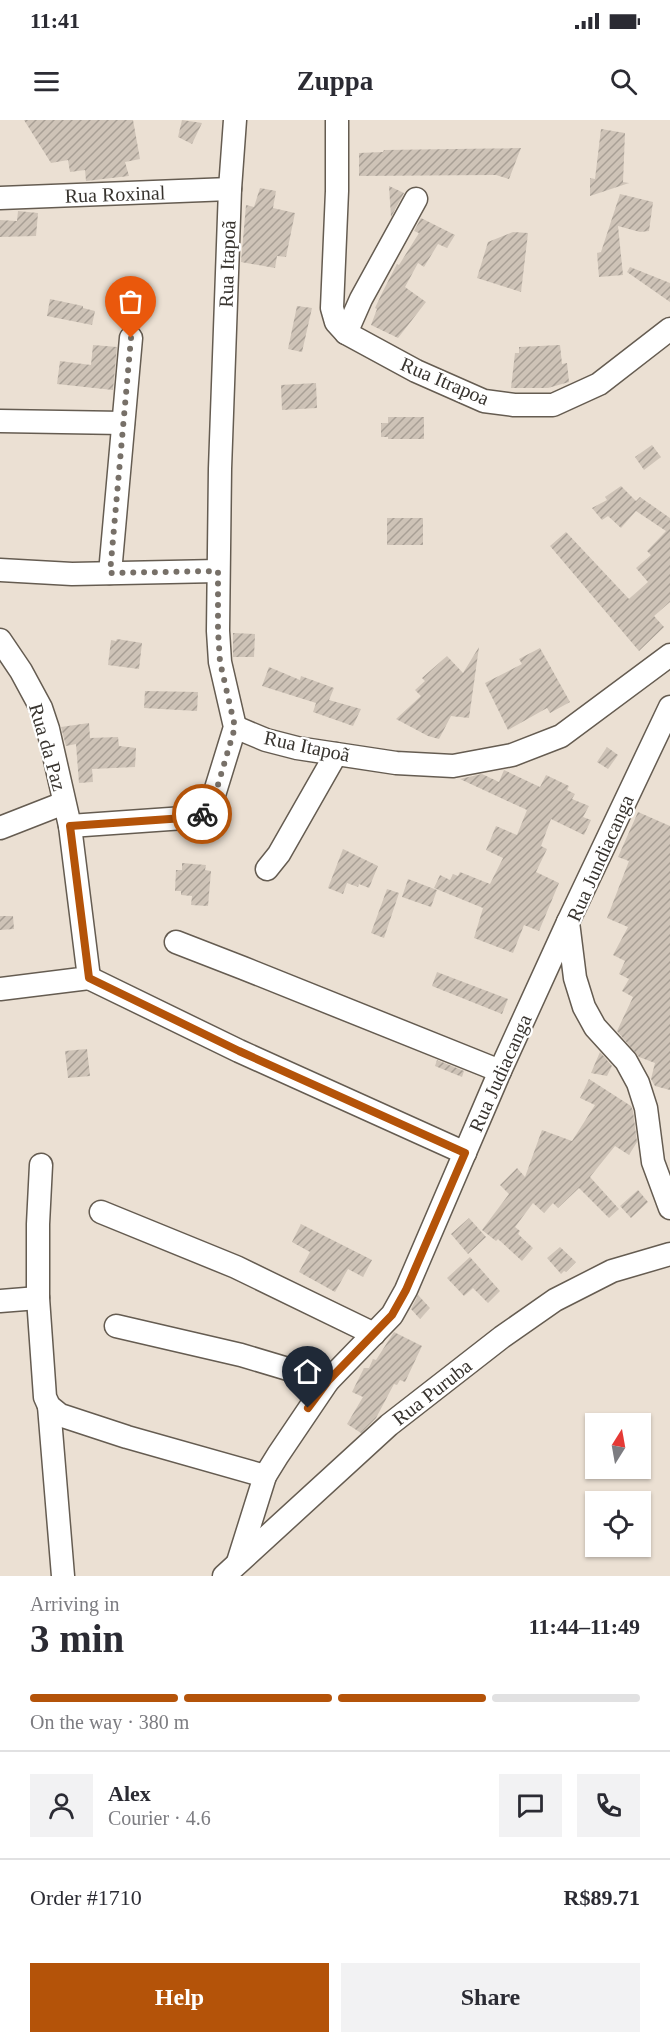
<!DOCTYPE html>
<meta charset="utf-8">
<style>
body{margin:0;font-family:"Times New Roman",serif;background:#f2f2f3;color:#2b2b33;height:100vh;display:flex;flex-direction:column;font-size:22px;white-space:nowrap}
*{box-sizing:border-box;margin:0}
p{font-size:20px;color:#7c7c81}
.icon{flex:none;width:33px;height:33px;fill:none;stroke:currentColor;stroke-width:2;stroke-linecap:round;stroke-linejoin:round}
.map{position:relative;height:1456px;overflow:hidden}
.side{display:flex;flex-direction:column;background:#fff;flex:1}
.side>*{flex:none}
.needle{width:39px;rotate:11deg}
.tools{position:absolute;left:585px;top:1293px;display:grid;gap:12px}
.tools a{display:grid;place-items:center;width:66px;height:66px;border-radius:0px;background:#fff;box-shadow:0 2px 4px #0004;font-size:30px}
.pin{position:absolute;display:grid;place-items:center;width:51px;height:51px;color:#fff;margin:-62px -26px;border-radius:50% 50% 50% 0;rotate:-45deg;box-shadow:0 0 6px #0007}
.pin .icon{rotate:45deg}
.courier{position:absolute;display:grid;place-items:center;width:60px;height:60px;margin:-30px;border:4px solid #b45309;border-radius:50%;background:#fff;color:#222;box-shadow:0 2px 8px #0007}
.summary em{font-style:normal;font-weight:600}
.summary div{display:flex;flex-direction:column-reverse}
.summary{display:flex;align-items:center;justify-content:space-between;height:102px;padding:0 30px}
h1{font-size:39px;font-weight:600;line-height:45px}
.bar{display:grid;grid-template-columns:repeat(4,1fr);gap:9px 6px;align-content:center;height:72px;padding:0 30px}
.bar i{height:8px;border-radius:4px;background:#e1e1e2}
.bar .current{background:#b45309}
.bar p{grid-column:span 4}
.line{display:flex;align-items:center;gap:15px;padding:0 30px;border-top:2px solid #e1e1e2}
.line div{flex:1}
.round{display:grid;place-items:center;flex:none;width:63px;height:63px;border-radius:0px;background:#f2f2f3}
.action{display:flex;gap:12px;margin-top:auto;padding:12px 30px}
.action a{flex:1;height:69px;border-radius:0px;background:#b45309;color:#fff;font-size:24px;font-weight:600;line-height:69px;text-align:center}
.action a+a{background:#f2f2f3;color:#2b2b33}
.status{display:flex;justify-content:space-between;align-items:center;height:42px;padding:0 30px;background:#fff;direction:ltr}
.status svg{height:16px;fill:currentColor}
header{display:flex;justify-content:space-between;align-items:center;height:78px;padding:0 30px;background:#fff;font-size:27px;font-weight:600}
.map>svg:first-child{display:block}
.building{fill:url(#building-hatch)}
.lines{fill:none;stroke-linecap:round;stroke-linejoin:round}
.minor-casing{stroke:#655c51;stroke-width:25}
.minor{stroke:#fff;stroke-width:22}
.done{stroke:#777068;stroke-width:6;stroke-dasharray:0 10.8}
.route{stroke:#b45309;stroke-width:8}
.labels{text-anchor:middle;stroke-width:4.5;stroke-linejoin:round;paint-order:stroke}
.street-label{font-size:20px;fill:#38342f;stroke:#fff}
</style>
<div class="status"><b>11:41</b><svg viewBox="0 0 49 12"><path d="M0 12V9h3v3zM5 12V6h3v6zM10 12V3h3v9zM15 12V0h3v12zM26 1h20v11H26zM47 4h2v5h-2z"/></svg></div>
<header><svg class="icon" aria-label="menu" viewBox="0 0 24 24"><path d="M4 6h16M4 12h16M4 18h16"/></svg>Zuppa<svg class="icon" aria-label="search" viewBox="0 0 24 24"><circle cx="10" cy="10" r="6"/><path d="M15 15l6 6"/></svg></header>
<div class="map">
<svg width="670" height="1456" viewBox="0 0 670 1456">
<defs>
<pattern id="building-hatch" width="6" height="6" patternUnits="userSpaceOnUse" patternTransform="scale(1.5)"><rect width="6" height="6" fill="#cec3b7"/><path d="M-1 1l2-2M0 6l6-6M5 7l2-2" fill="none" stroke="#a89f95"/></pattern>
</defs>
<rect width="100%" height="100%" fill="#ebe0d3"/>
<g class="building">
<polygon points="24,0 133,0 140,39 125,42 129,56 86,61 85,50 70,52 68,40 51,43"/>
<polygon points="182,0 202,3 192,24 178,17"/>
<polygon points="601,9 625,13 623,62 629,63 590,76 590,58 595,59"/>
<polygon points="521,28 509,59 496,55 359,56 359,33 383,32 384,30"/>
<polygon points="389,66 404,73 391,97"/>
<polygon points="260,68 276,71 273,88 295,93 286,137 277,136 275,148 241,142 246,85 254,87"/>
<polygon points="620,74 653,82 649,111 640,112 618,106 623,155 599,157 597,133 601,132"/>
<polygon points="18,91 38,93 36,116 0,117 0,100 17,101"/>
<polygon points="421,98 455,115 447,128 438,124 424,147 418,143 405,167 426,182 398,218 371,205 377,189 375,188 383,171 397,144 399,145 419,113 414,111"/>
<polygon points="513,112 528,113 521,172 477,158 488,122"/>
<polygon points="630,147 670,163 670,182 627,152"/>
<polygon points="50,179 83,186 83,188 95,191 92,205 47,196"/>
<polygon points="297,186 312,188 302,232 288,229"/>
<polygon points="93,225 117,227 113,270 57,264 60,241 91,245"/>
<polygon points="560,225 562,244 567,243 569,262 548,268 511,268 515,233 519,233 519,227"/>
<polygon points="316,263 317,288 282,290 281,265"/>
<polygon points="388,297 424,297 424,319 388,319 388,317 381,317 381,303 388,303"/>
<polygon points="652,325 661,337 644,350 635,337"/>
<polygon points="621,366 636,381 640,377 670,398 670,482 654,496 664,507 639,531 550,426 566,412 629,479 648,462 636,448 651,435 647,431 666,411 636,391 621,408 608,396 602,400 592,388 607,380 605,377"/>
<rect x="387" y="398" width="36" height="27"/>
<polygon points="233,513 255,514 254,537 233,537"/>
<polygon points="117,519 142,523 139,549 108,545 111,520 116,521"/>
<polygon points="479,527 469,598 451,596 439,619 428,616 396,599 421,576 415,570 425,561 422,558 447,536 463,553"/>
<polygon points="540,528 570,582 550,593 547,588 508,610 485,563 522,544 519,539"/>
<polygon points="269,547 300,560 301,556 334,568 329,580 361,589 353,606 313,592 316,583 262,566"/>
<polygon points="145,571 198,572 197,591 144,588"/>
<polygon points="89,603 90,618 118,617 119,626 136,628 135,647 92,649 93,662 79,663 76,624 66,626 61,607"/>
<polygon points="607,627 618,635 608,649 597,642"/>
<polygon points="504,650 540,667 546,655 569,666 567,670 575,674 572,679 589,686 583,697 591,700 584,715 551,699 541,726 547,729 536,752 559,763 539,811 524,805 513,833 474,818 483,788 434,768 440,755 450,760 453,754 458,756 460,752 490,764 503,738 486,730 496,706 517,715 527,690 460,659 482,654 499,662"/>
<polygon points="638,692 670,706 670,970 655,966 651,959 655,943 639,937 617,911 633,877 622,871 629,859 619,854 625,841 613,835 628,807 607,798 629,741 618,737"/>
<polygon points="343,729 378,746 369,768 359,764 358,767 347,763 343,774 328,768"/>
<polygon points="182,743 206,745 205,750 211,751 208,786 191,785 192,776 181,775 181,771 175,771 176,750 182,750"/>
<polygon points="408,759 437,770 431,787 402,777"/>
<polygon points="387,769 399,773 384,818 371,813"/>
<polygon points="0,796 13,796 14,809 0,810"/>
<polygon points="437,852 508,879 502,894 432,866"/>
<polygon points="87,929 90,956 68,958 65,931"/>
<polygon points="600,932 612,946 607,956 591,953"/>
<polygon points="437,940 464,951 462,957 435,946"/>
<polygon points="589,959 631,986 633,991 637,1022 629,1035 615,1026 590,1057 619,1089 609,1098 579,1068 558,1088 553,1083 544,1093 533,1083 515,1107 520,1111 518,1114 533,1128 522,1141 498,1119 496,1121 482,1110 509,1074 500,1065 517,1048 525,1057 542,1010 572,1021 595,985 580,978"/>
<polygon points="638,1070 648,1082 631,1098 620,1086"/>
<polygon points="469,1098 486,1117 468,1134 451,1114"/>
<polygon points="301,1104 372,1140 363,1157 348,1149 335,1172 299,1152 310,1132 292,1122"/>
<polygon points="560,1127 576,1142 566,1152 564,1151 561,1154 547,1138"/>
<polygon points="470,1137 500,1171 488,1183 473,1168 464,1176 447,1158"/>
<polygon points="418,1175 430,1188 420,1199 411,1189"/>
<polygon points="394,1212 422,1226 405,1262 400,1260 397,1265 394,1264 376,1298 361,1313 347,1304 363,1277 352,1272 364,1248 369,1248 373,1239 376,1240"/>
</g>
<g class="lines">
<g class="minor-casing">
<g id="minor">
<polyline points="337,0 337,71 332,188 336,202 346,213 416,251 484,281 514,285 553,285 599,264 670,209"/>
<polyline points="0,78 230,69"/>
<polyline points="346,213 361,179 416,79"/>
<polyline points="0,301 123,303"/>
<polyline points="0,450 72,454 218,451"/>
<polyline points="110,453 131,218"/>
<polyline points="0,520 21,551 41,588 48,609 70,706 89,858 0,869"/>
<polyline points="670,587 568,802 575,858 584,887 595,907 626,941 638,963 646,988 653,1042 670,1088"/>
<polyline points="235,607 266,620 297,628 396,643 453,646 512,635 561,616 670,535"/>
<polyline points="70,706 184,698 201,695 210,688 235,607 220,542 218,511 220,349 230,69 235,0"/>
<polyline points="0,708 64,683"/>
<polyline points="267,749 279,734 336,634"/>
<polyline points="176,822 243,848 500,951"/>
<polyline points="89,858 239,931 465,1033"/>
<polyline points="41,1045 38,1104 38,1178 45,1277 49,1286 60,1295 127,1317 265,1356"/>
<polyline points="101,1092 236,1147 374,1214"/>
<polyline points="0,1181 38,1178"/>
<polyline points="116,1206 241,1235 328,1261"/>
<polyline points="49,1286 63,1456"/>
<polyline points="238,1442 265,1356 278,1335 328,1261 392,1195 406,1170 500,951 568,802"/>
<polyline points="224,1456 389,1305 502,1217 555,1180 612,1151 670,1134"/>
</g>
</g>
<use href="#minor" class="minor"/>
</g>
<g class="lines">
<polyline class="done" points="131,218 110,453 218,451 218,511 220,542 235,607 215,675 210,688 202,694"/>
<polyline class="route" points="202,694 184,698 70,706 89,858 239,931 465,1033 406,1170 392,1195 328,1261 308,1288"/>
</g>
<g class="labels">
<g class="street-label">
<text transform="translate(115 74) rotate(-2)" y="7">Rua Roxinal</text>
<text transform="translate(227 144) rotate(-88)" y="7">Rua Itapoã</text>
<text transform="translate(445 261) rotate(23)" y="7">Rua Itrapoa</text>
<text transform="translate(307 626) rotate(12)" y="7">Rua Itapoã</text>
<text transform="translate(48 627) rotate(74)" y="7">Rua da Paz</text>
<text transform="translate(600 738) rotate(-66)" y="7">Rua Jundiacanga</text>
<text transform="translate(500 953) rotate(-66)" y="7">Rua Judiacanga</text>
<text transform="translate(432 1272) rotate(-38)" y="7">Rua Puruba</text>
</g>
</g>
</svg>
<div class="tools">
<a><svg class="needle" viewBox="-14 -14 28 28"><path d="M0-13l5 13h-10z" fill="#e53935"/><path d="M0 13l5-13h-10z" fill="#7c7c81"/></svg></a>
<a><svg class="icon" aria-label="locate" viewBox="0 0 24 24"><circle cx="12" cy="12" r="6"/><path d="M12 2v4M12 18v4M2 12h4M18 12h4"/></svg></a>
</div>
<div class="pin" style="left:131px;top:218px;background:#ea580c"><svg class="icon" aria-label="bag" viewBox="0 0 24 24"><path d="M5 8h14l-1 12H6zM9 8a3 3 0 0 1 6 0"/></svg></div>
<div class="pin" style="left:308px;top:1288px;background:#1f2937"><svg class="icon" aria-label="home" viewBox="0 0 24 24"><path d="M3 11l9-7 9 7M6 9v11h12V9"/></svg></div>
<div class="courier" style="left:202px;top:694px"><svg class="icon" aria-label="bike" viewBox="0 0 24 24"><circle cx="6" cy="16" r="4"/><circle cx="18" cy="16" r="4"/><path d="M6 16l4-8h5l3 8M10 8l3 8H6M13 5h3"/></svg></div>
</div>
<section class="side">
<div class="summary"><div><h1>3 min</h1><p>Arriving in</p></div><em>11:44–11:49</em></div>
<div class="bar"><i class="current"></i><i class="current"></i><i class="current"></i><i></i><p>On the way · 380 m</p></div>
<div class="line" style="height:108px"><a class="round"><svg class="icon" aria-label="person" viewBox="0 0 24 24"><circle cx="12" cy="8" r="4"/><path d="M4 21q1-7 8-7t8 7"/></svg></a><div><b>Alex</b><p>Courier · 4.6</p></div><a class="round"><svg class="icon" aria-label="chat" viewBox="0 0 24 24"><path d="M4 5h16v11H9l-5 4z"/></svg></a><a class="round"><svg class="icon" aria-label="phone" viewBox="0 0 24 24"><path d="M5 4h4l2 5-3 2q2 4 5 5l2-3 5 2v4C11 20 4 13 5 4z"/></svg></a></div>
<div class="line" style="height:78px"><div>Order #1710</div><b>R$89.71</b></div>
<div class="action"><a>Help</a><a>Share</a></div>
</section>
